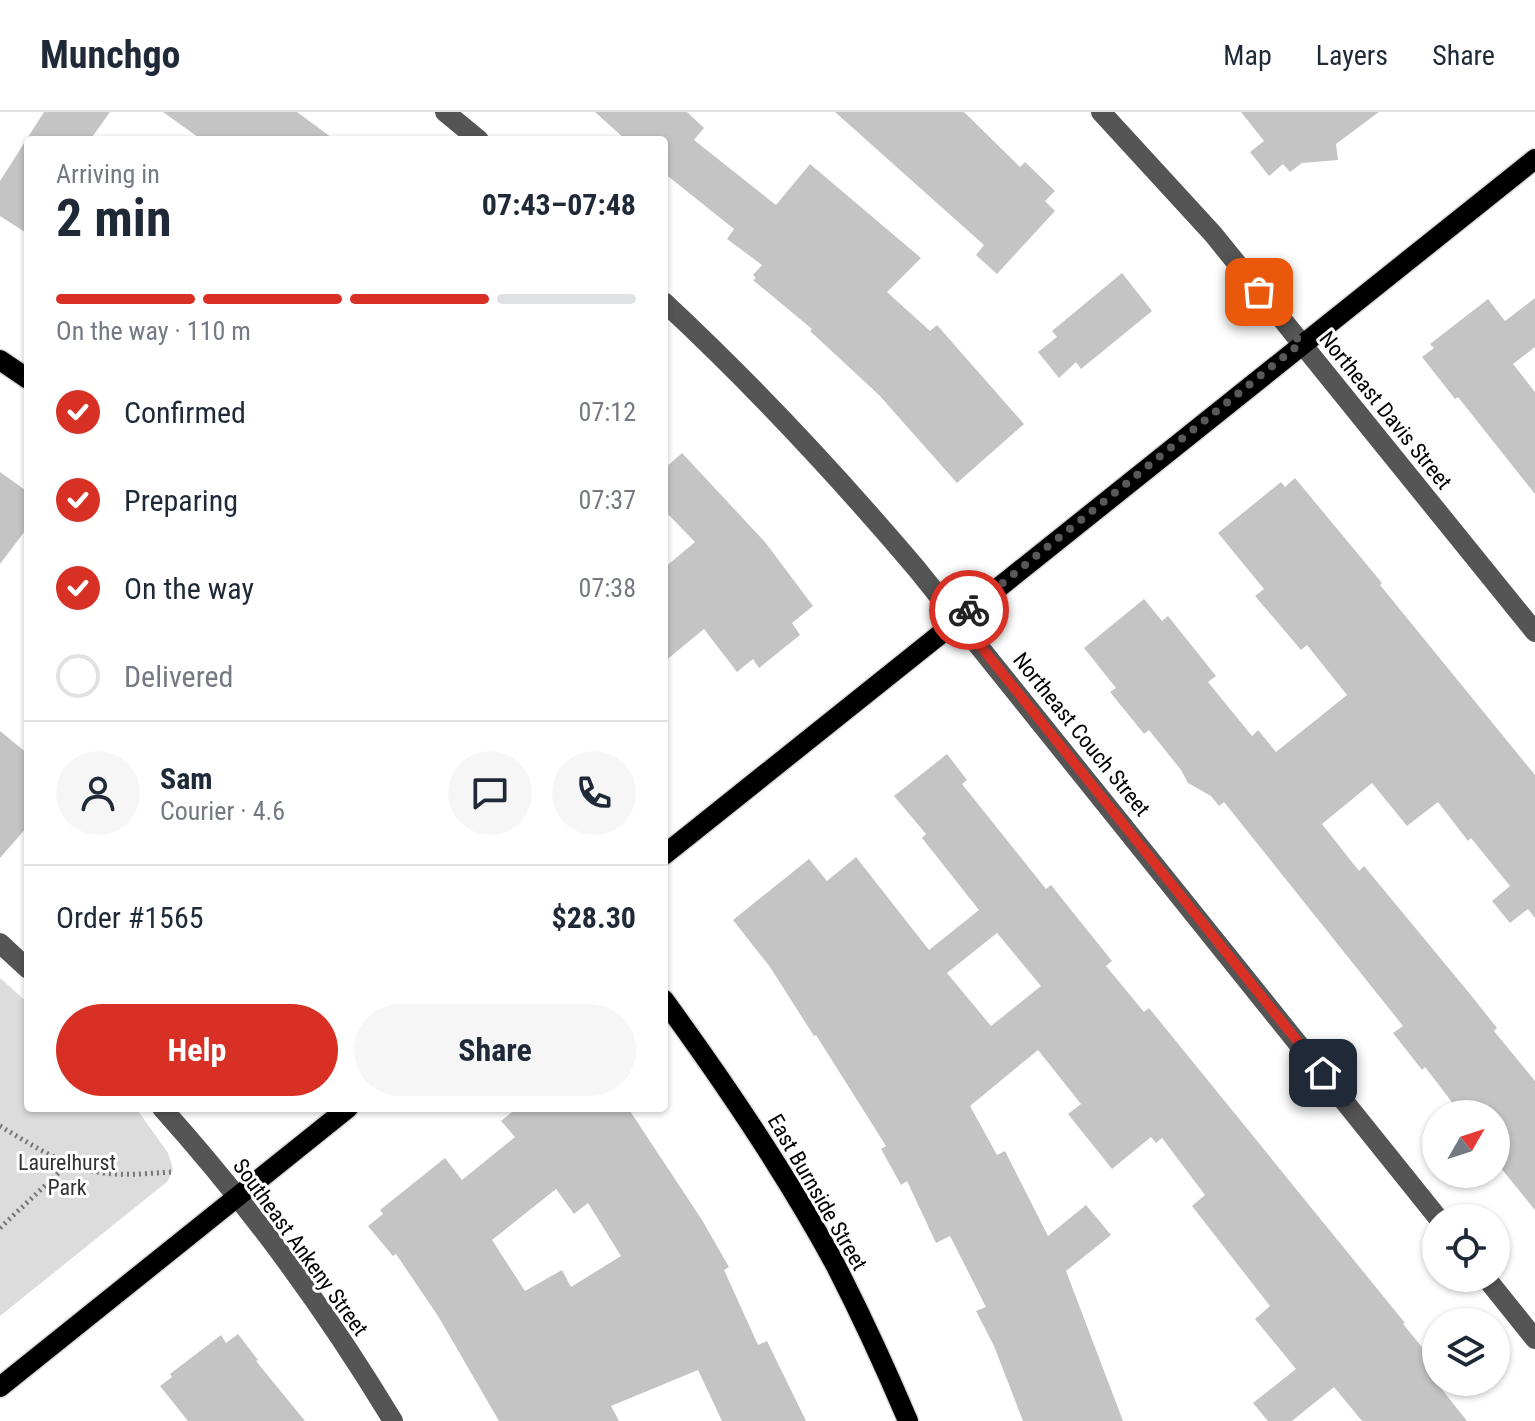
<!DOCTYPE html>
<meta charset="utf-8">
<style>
body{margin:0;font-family:"Roboto Condensed",sans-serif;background:#f6f6f7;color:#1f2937;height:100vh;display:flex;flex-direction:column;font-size:30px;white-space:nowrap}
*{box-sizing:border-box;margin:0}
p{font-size:26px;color:#747a83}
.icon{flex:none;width:44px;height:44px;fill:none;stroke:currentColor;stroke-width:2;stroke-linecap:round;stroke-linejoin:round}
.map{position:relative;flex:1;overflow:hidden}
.panel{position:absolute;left:24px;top:24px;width:644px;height:976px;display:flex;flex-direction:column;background:#fff;border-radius:8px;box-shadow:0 2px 6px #0004}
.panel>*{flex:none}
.needle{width:52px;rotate:51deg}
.controls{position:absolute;left:1422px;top:988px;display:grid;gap:16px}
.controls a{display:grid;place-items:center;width:88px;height:88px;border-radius:50%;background:#fff;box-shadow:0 2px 6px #0004;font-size:40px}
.pin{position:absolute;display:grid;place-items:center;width:68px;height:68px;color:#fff;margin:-34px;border-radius:16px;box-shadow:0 4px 12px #0006}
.courier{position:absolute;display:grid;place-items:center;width:80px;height:80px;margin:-40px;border:6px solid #d93025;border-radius:50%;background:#fff;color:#222;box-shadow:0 2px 10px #0007}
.headline em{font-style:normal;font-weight:700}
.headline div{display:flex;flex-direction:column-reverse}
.headline{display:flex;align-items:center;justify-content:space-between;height:136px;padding:0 32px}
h1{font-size:52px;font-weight:700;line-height:60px}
.bar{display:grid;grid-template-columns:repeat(4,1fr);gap:12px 8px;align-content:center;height:96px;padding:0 32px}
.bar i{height:10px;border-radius:6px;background:#e0e1e3}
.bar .active{background:#d93025}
.bar p{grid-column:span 4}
.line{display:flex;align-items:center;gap:20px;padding:0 32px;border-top:2px solid #e0e1e3}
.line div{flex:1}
.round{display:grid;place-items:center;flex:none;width:84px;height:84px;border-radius:42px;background:#f6f6f7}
ol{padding:0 32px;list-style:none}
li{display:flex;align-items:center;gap:24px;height:88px}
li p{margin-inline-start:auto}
li .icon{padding:8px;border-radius:50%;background:#d93025;color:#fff;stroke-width:4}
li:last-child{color:#747a83}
li i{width:44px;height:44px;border:4px solid #e0e1e3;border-radius:50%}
.action{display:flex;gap:16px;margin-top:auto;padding:16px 32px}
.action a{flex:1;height:92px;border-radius:48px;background:#d93025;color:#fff;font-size:32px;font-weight:700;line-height:92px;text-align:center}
.action a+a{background:#f6f6f7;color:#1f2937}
header{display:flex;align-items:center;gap:48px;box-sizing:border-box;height:112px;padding:0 40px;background:#fff;border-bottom:2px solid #e0e1e3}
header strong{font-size:38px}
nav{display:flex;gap:44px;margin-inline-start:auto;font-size:28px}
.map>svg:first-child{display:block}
.green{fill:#dcdcdc}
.building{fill:#c4c4c4;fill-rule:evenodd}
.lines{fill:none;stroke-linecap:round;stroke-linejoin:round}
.major-casing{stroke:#dbdbdb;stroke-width:23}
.path{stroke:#777;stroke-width:5;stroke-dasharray:2 4;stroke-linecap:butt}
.minor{stroke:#555;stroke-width:20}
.major{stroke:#000;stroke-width:20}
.done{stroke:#595959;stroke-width:8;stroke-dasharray:0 14.4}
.route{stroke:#d93025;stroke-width:10}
.labels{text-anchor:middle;stroke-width:6;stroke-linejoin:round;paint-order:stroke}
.street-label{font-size:22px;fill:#000;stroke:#fff}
.park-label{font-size:22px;fill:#333;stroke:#fff}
</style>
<header>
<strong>Munchgo</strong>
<nav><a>Map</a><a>Layers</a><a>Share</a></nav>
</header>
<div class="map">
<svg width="1535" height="1309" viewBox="0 0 1535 1309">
<rect width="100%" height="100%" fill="#fff"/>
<polygon class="green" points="0,866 28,891 28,996 136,996 168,1041 173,1057 168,1069 0,1204"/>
<g class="building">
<polygon points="44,0 110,0 90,28 28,28 28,122 0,104 0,69"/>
<polygon points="163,0 297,0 335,28 202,28"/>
<polygon points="595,0 687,0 704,16 694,28 776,93 810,52 921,146 887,180 930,219 937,213 1024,312 957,371 879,283 810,219 812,217 753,168 756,166 753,163 762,153 727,127 734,117 664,61 664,28 626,28"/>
<polygon points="835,0 964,0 1020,55 1025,50 1055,79 1045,89 1055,99 997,162 976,143 984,133"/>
<polygon points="1241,0 1379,0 1336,32 1338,48 1302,51 1290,60 1283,52 1269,64 1250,40 1264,29"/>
<polygon points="1122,161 1152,199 1081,257 1076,250 1059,266 1038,240 1057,225 1052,219"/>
<polygon points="1535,186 1535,235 1513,252 1535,280 1535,382 1458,285 1455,287 1422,245 1434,236 1430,232 1488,187 1505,209"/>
<polygon points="682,341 765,430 813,494 792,511 800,523 759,556 753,547 737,560 704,517 664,550 664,456 695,430 664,398 664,357"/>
<polygon points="0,360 28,380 28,415 0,452"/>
<polygon points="1295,366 1382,471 1380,473 1535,663 1535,806 1528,797 1510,811 1492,789 1510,774 1471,726 1468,729 1438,690 1407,714 1372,671 1322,712 1359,759 1364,754 1470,882 1497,916 1494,919 1535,969 1535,1098 1496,1050 1496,1002 1461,1002 1425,955 1422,958 1393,921 1403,914 1224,690 1219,694 1211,684 1188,671 1181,658 1149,618 1144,622 1110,580 1116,576 1084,536 1144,487 1162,509 1168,504 1216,564 1208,570 1252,624 1258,618 1276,640 1347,583 1307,533 1301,538 1255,484 1264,477 1218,421 1281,370 1285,375"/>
<polygon points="0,619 28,642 28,714 0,746"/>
<path d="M947,642L967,668L962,672L1046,777L1051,773L1112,849L1106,854L1144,900L1149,896L1405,1211L1403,1212L1436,1252V1270L1467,1309H1362L1334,1275L1292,1309H1268L1253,1291L1296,1257L1255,1207L1270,1194L1192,1094L1205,1083L1162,1026L1156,1031L1151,1025L1112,1057L1068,1002L1081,992L1038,938L970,994L997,1043L1005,1039L1048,1124L1086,1093L1111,1123L1066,1159L1123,1309H1023L994,1234L976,1199L986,1195L950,1124L936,1131L907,1069L901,1073L881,1037L886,1034L816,923L814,924L770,855L733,808L809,747L827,769L856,745L929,838L979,798L922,726L926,722L894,684ZM997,821L1041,874L991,914L947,861Z"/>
<path d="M517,996H628L702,1108L729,1155L724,1158L758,1233L767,1229L806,1309H722L698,1258L611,1294L619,1309H499L438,1204L396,1142L393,1144L368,1114L383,1102L380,1098L445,1046L462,1068L515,1025L501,1009ZM556,1077L574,1102L588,1091L621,1144L571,1175L562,1158L525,1179L492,1128Z"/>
<polygon points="238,1222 258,1248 256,1249 305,1309 188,1309 160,1274 172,1265 170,1262 221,1223 226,1231"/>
</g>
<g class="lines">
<g class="major-casing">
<g id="major">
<polyline points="0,248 28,267"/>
<polyline points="664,743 1535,47"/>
<path d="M664,888C726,973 786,1061 836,1154C862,1205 886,1257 908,1309"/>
<polyline points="0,1275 348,996"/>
</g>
</g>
<g class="path">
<path d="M0,1014C32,1033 66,1056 103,1061C127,1064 150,1061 173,1060"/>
<polyline points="0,1116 69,1051"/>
</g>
<g class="minor">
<polyline points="445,0 479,28"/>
<polyline points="1101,0 1213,122 1535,520"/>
<path d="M664,190C754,274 837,363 916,456L1438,1106"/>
<polyline points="0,831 28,857"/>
<path d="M162,996C249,1093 326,1198 393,1309"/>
<polyline points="1486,1166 1535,1227"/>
</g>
<use href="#major" class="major"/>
</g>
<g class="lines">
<polyline class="done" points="969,498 1301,231 1259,180"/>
<polyline class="route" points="969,498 958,506 1323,961"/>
</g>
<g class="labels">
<g class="street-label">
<text transform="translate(1386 298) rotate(51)" y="8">Northeast Davis Street</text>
<text transform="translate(1082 622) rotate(51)" y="8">Northeast Couch Street</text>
<text transform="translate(818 1080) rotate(60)" y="8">East Burnside Street</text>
<text transform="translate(301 1135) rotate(54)" y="8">Southeast Ankeny Street</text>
</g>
<g class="park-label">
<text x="67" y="1058">Laurelhurst<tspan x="67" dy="25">Park</tspan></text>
</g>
</g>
</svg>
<div class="controls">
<a><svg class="needle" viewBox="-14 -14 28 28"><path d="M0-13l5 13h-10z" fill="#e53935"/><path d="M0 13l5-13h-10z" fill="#747a83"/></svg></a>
<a><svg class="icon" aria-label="locate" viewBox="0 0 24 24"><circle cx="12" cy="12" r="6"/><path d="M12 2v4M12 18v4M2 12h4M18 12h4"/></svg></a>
<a><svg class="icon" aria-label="layers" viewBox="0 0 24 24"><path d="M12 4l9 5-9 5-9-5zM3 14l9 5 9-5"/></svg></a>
</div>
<div class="pin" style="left:1259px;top:180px;background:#ea580c"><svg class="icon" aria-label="bag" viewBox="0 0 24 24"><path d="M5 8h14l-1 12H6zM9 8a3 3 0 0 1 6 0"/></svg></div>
<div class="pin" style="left:1323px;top:961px;background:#1f2937"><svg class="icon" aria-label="home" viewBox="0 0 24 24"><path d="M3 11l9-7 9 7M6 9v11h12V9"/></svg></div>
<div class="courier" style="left:969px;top:498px"><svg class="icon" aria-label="bike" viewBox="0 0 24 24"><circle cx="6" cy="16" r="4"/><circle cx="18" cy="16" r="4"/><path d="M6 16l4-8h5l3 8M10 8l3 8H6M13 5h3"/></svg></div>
<section class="panel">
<div class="headline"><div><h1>2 min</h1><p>Arriving in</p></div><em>07:43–07:48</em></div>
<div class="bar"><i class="active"></i><i class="active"></i><i class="active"></i><i></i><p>On the way · 110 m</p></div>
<ol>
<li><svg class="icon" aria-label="check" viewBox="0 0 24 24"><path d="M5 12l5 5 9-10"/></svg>Confirmed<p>07:12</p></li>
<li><svg class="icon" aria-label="check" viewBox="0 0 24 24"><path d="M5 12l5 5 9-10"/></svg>Preparing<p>07:37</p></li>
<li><svg class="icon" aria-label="check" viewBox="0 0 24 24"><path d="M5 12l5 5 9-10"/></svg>On the way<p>07:38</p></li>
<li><i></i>Delivered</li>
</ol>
<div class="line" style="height:144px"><a class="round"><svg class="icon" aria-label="person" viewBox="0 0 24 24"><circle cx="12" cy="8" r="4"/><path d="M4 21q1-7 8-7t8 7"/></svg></a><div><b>Sam</b><p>Courier · 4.6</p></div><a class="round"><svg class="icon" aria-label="chat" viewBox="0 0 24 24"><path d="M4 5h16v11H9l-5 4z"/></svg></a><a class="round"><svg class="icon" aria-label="phone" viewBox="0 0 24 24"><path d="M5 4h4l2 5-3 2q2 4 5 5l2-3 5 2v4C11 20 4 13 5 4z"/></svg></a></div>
<div class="line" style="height:104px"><div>Order #1565</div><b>$28.30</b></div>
<div class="action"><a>Help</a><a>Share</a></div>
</section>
</div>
